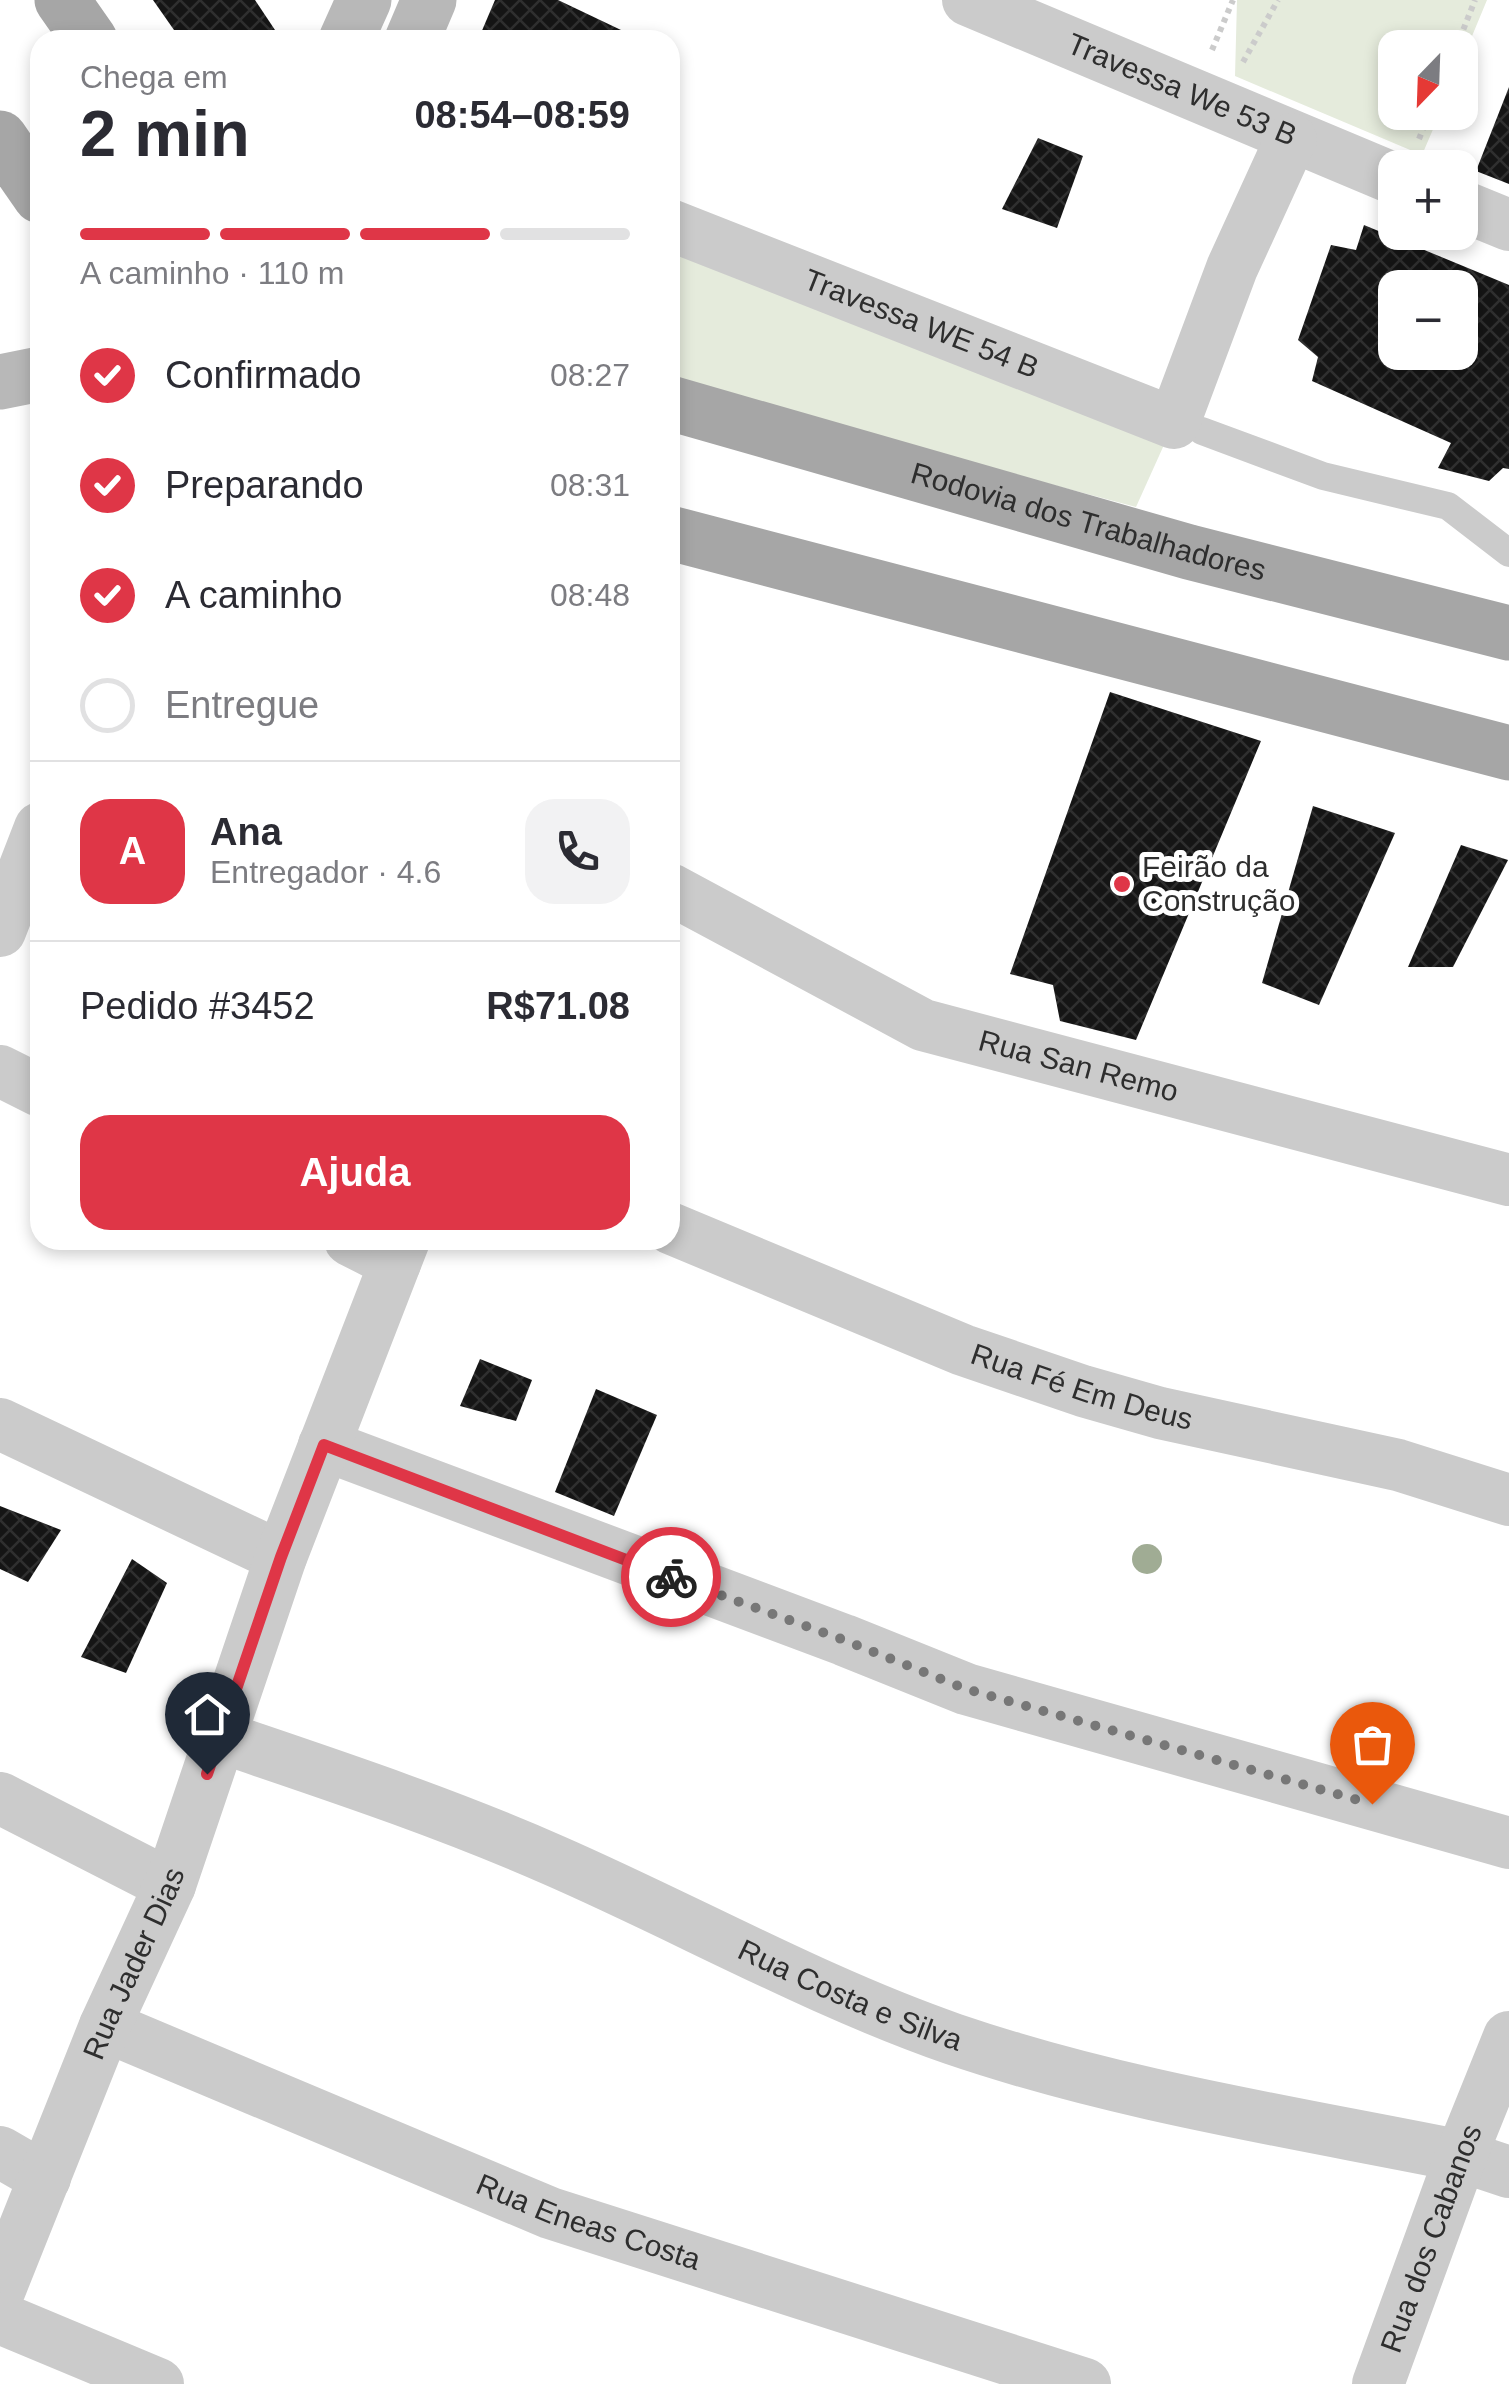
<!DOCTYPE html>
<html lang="pt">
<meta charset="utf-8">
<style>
body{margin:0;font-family:Helvetica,sans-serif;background:#f2f2f3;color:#2b2b33;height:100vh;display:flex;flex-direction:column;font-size:38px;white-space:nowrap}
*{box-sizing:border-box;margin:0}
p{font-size:32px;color:#7c7c81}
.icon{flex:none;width:55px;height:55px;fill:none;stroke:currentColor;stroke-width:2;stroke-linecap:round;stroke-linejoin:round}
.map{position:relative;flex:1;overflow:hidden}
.drawer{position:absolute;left:30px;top:30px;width:650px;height:1220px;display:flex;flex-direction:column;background:#fff;border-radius:30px;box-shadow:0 5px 15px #0003}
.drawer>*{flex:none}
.needle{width:65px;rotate:203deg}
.fabs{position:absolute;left:1378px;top:30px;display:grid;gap:20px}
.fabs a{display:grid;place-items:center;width:100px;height:100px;border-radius:20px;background:#fff;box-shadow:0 5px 15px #0003;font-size:50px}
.pin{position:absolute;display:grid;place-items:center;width:85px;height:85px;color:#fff;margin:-102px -42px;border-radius:50% 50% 50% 0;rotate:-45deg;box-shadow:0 0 10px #0007}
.pin .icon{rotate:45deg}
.courier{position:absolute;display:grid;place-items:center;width:100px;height:100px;margin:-50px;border:8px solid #df3647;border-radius:50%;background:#fff;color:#222;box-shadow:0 2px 12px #0007}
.headline em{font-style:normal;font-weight:600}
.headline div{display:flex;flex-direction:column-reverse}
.headline{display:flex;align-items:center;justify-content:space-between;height:170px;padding:0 50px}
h1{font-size:65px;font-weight:600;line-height:75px}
.bar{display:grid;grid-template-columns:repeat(4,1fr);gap:15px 10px;align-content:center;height:120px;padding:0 50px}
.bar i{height:12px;border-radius:8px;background:#e1e1e2}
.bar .current{background:#df3647}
.bar p{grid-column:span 4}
.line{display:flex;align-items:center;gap:25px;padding:0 50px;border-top:2px solid #e1e1e2}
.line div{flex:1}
.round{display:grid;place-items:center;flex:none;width:105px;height:105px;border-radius:30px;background:#f2f2f3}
ol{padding:0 50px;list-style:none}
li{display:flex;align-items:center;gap:30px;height:110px}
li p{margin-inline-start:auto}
li .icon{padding:10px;border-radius:50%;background:#df3647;color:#fff;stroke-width:4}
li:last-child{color:#7c7c81}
li i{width:55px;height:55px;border:5px solid #e1e1e2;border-radius:50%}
.primary-button{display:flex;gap:20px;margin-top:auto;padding:20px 50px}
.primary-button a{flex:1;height:115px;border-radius:30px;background:#df3647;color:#fff;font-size:40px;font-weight:600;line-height:115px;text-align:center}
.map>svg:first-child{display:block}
.green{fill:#e5ebdc}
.building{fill:url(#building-cross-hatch);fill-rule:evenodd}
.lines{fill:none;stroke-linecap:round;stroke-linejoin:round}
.path{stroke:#cbcbcb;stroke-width:6;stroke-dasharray:5 5;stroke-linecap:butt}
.service{stroke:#cbcbcb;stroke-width:28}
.minor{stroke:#cbcbcb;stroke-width:52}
.secondary{stroke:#b8b8b8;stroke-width:55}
.primary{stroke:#a6a6a6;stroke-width:55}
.tree{fill:#a0ac94}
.done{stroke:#777;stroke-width:10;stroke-dasharray:0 18}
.route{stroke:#df3647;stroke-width:12}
.poi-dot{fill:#df3647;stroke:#fff;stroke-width:4}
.labels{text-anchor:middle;stroke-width:10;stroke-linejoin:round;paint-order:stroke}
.street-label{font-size:30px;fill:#2e2e2e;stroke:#fff}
.poi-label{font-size:30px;fill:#2e2e2e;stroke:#fff;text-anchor:start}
</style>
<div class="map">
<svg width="1509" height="2384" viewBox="0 0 1509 2384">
<defs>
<pattern id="building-cross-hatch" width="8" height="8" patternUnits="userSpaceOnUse" patternTransform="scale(2.5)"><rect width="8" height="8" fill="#151515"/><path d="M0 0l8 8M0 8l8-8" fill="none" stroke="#2f2f2f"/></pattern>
</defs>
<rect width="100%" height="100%" fill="#fff"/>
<g class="green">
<polygon points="1237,0 1487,0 1460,65 1460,48 1395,48 1395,112 1440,113 1422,155 1235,76"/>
<polygon points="670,245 1168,436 1136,507 670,383"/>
</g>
<g class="building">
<polygon points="153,0 255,0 275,30 261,40 181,40"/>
<polygon points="495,0 558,0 642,40 478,40"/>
<polygon points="1509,87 1509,184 1476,171"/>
<polygon points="1038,138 1083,156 1057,228 1002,209"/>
<path d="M1364,225L1509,285V469L1503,468L1489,481L1438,468L1451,443L1312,381L1318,357L1298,340L1331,245L1356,250ZM1395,288H1460V352H1395Z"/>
<polygon points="1110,692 1261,741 1136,1040 1060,1021 1053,985 1010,974"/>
<polygon points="1313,806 1395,833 1319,1005 1262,983"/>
<polygon points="1461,845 1508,860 1453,967 1408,967"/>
<polygon points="480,1359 532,1380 516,1421 460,1406"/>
<polygon points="596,1389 657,1415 614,1516 555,1492"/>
<polygon points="0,1506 61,1530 28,1582 0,1569"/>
<polygon points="132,1559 167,1583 126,1673 81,1657"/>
</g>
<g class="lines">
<g class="path">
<polyline points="1456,48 1475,0"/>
<polyline points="1212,50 1233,0"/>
<polyline points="1243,62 1278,0"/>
<polyline points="1419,139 1430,112"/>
</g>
<polyline class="service" points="1202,431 1323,476 1448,506 1509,553"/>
<g class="minor">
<path id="s1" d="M968,0L1395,179"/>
<polyline points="1460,205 1509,225"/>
<path id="s2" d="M670,225L1174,423L1232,268L1291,139"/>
<path id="s3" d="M670,889L923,1025L1509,1180"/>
<polyline points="0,931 40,828"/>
<polyline points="0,1071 40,1091"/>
<path id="s4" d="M670,1228L963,1350L1083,1391L1160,1413L1398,1465L1509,1500"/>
<polyline points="350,1240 395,1263"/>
<polyline points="0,1424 281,1557"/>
<polyline points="324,1445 844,1640 966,1689 1509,1843"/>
<path id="s5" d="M220,1737C332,1775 444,1812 553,1860C686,1918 815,1991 953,2039C1117,2095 1292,2122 1461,2156L1509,2172"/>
<polyline points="0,1798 170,1885"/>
<path id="s6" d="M105,2026L550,2213L1085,2384"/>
<polyline points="0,2152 45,2178"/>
<path id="s7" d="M0,2289L105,2026L170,1885L281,1557L404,1240"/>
<polyline points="0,2318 158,2384"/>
<path id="s8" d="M1378,2384L1461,2156L1509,2037"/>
</g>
<g class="secondary">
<polyline points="346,40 364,0"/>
<polyline points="412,40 429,0"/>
<polyline points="0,382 40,374"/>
</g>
<g class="primary">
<polyline points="62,0 90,40"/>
<polyline points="0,138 40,196"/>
<path id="s9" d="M670,403L1189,552L1509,633"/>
<polyline points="670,533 1509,753"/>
</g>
</g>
<circle class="tree" cx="1147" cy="1559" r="15"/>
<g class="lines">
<polyline class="done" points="671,1577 844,1640 966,1689 1372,1804"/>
<polyline class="route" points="207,1774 281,1557 324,1445 671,1577"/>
</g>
<circle class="poi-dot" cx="1122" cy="884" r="10"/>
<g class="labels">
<g class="street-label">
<text dy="10" stroke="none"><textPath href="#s1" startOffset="232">Travessa We 53 B</textPath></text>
<text dy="10" stroke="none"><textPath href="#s2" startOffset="270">Travessa WE 54 B</textPath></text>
<text dy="10" stroke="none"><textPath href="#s9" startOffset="435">Rodovia dos Trabalhadores</textPath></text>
<text dy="10" stroke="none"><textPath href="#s3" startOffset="448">Rua San Remo</textPath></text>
<text dy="10" stroke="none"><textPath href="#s4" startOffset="442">Rua Fé Em Deus</textPath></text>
<text dy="10" stroke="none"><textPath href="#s7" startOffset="352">Rua Jader Dias</textPath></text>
<text dy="10" stroke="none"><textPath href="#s5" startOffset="682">Rua Costa e Silva</textPath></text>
<text dy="10" stroke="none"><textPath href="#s6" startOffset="522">Rua Eneas Costa</textPath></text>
<text dy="10" stroke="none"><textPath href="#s8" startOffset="155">Rua dos Cabanos</textPath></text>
</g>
<g class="poi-label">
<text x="1142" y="877">Feirão da<tspan x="1142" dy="34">Construção</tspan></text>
</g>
</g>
</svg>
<div class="fabs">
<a><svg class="needle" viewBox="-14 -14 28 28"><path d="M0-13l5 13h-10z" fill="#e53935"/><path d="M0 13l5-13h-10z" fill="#7c7c81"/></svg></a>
<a>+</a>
<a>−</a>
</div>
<div class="pin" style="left:1372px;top:1804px;background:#ea580c"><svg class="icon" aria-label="bag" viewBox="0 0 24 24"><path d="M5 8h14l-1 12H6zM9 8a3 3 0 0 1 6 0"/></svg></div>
<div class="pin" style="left:207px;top:1774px;background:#1f2937"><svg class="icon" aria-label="home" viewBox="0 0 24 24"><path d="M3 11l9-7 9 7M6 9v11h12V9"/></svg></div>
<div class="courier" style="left:671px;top:1577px"><svg class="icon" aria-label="bike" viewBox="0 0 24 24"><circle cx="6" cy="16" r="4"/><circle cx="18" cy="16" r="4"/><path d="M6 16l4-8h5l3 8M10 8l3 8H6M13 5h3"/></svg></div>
<section class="drawer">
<div class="headline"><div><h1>2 min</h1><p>Chega em</p></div><em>08:54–08:59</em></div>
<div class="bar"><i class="current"></i><i class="current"></i><i class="current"></i><i></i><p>A caminho · 110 m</p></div>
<ol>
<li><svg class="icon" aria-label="check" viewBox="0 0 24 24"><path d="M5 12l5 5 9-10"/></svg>Confirmado<p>08:27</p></li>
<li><svg class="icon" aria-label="check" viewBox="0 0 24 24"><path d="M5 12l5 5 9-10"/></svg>Preparando<p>08:31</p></li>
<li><svg class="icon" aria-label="check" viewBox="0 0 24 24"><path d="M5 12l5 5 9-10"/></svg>A caminho<p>08:48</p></li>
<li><i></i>Entregue</li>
</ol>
<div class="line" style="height:180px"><b class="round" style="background:#df3647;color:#fff">A</b><div><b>Ana</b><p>Entregador · 4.6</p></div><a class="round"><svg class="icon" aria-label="phone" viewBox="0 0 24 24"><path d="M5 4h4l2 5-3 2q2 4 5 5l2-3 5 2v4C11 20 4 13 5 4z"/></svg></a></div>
<div class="line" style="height:130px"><div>Pedido #3452</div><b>R$71.08</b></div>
<div class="primary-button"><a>Ajuda</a></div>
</section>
</div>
